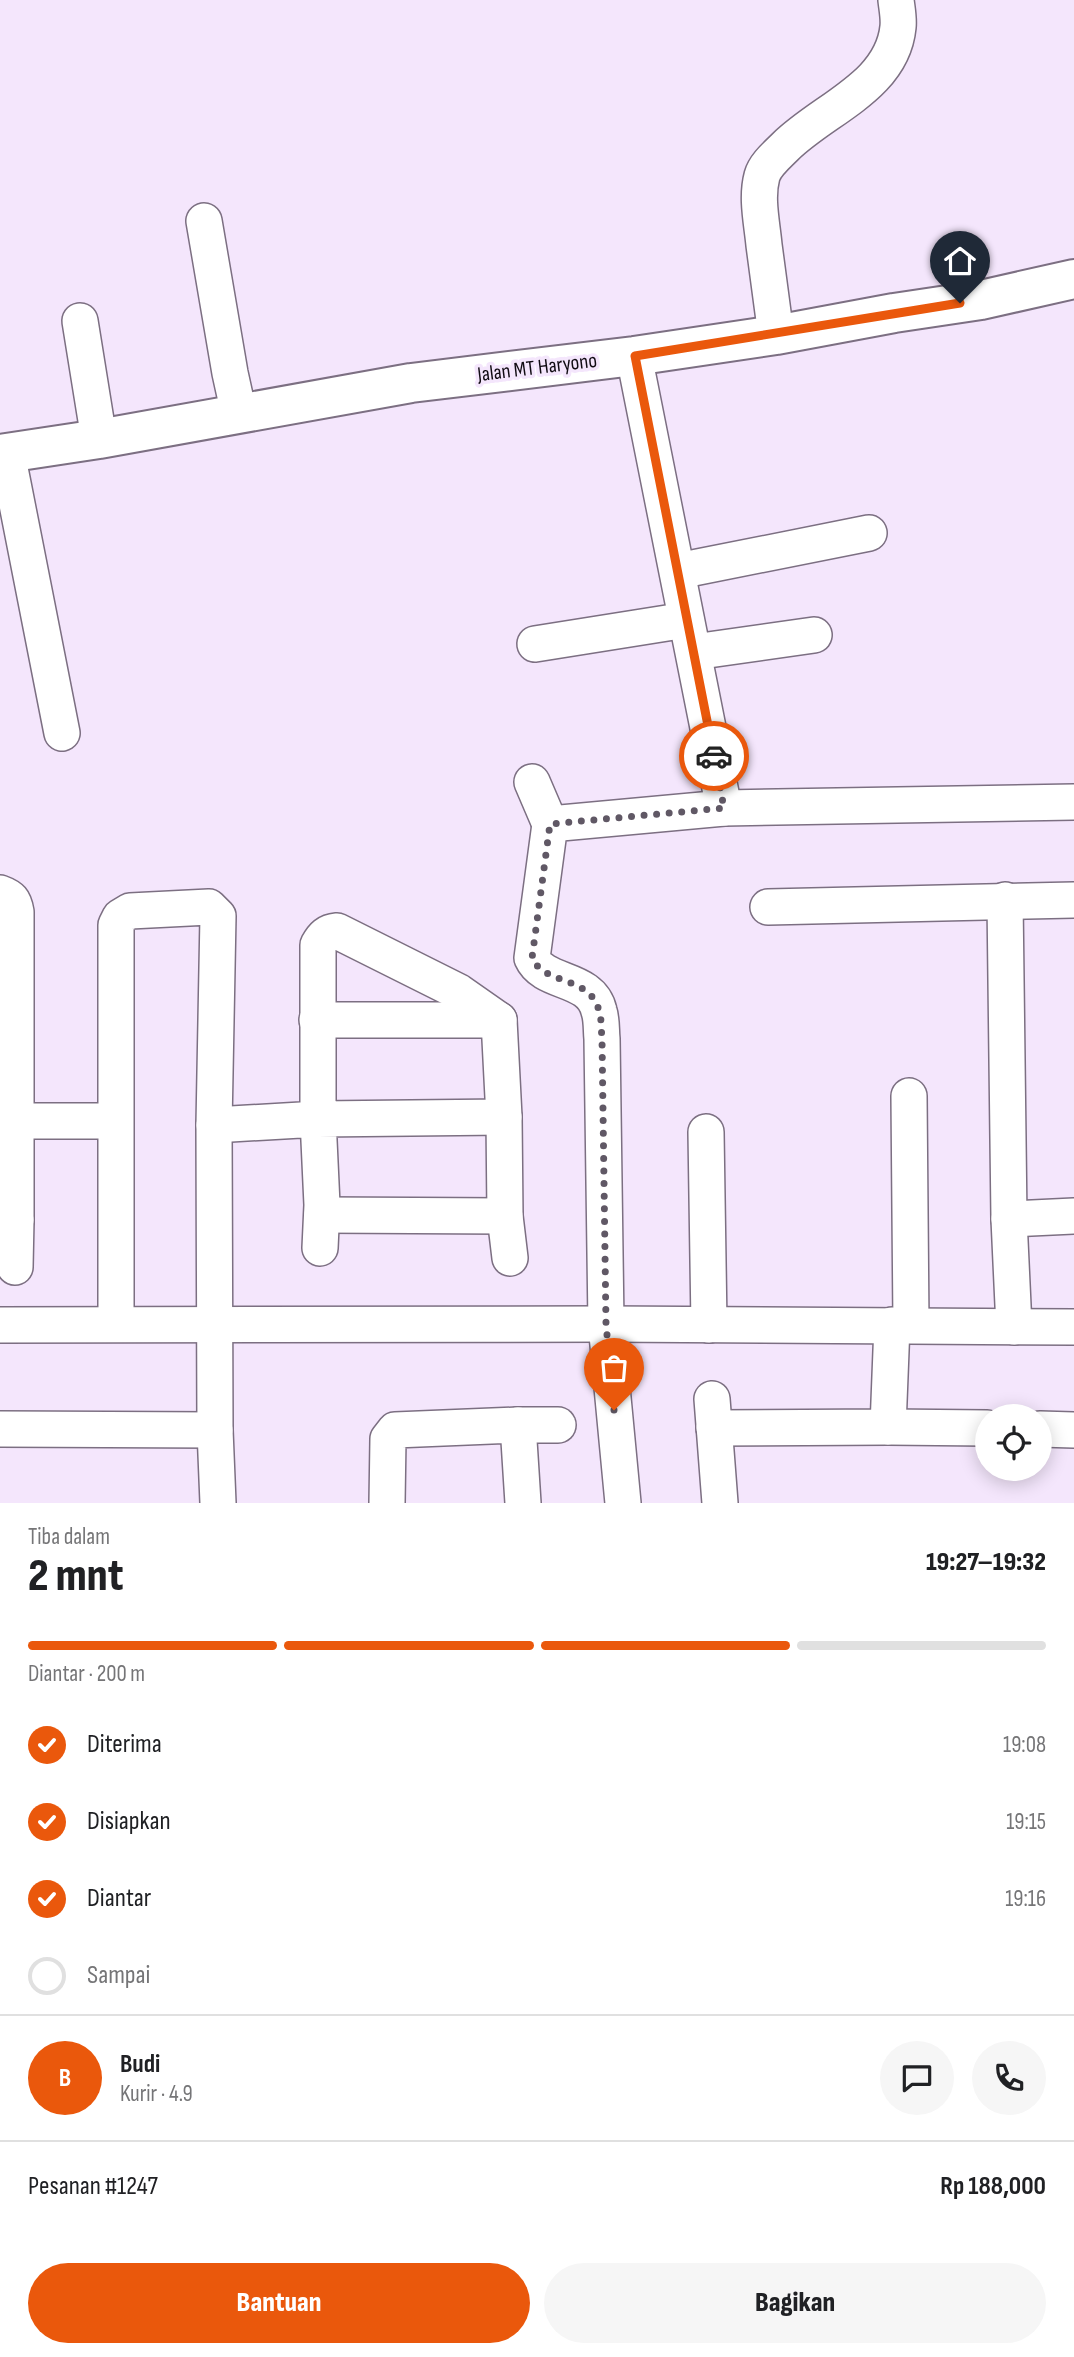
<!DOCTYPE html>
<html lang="id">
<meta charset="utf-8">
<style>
body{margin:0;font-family:"Sofia Sans Condensed",sans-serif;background:#f6f6f6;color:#202124;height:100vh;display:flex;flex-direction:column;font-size:26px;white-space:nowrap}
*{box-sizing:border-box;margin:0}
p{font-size:23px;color:#757577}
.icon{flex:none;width:38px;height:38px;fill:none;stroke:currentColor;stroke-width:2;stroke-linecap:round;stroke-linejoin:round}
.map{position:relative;height:1503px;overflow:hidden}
.drawer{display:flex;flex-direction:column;background:#fff;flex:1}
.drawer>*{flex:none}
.controls{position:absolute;left:975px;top:1404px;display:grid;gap:14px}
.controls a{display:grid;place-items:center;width:77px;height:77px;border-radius:50%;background:#fff;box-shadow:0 4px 18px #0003;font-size:35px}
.pin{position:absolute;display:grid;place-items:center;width:60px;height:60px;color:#fff;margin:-72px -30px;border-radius:50% 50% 50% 0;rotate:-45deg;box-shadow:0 0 7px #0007}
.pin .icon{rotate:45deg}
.courier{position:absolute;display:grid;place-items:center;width:70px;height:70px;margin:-35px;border:5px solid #ea580c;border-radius:50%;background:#fff;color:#222;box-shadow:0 2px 9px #0007}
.overview em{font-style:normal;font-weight:800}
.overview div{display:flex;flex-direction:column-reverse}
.overview{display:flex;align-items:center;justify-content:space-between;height:119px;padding:0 28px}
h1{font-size:46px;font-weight:800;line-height:52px}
.bar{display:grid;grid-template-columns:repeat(4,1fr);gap:10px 7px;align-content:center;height:84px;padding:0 28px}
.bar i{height:9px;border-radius:5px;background:#e0e0e0}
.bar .on{background:#ea580c}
.bar p{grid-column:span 4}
.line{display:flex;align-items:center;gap:18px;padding:0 28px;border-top:2px solid #e0e0e0}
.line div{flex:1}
.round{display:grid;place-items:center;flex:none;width:74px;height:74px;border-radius:37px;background:#f6f6f6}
ol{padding:0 28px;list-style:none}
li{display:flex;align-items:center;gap:21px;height:77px}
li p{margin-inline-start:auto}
li .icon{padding:7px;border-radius:50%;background:#ea580c;color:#fff;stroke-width:4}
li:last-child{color:#757577}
li i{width:38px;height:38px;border:4px solid #e0e0e0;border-radius:50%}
.primary-button{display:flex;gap:14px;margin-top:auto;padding:14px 28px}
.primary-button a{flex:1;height:80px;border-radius:42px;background:#ea580c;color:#fff;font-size:28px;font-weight:800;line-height:80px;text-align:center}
.primary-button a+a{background:#f6f6f6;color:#202124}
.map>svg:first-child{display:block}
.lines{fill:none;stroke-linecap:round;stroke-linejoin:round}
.minor-casing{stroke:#7c6f82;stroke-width:38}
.major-casing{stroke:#7c6f82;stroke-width:42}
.minor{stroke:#fff;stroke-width:35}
.major{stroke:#fff;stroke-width:38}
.done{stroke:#605865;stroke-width:7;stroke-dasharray:0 12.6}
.route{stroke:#ea580c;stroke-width:9}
.labels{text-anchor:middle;stroke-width:7;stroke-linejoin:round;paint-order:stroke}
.street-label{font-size:21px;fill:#110c13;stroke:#f4e6fc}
</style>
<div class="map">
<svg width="1074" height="1503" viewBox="0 0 1074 1503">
<rect width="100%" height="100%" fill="#f4e6fc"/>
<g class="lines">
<g class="minor-casing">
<g id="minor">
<polyline points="204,221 230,373 239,414"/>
<polyline points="80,321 99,439"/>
<path d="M776,335C772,305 768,275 764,245C762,223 756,198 762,176C765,165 777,155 785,147C823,109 892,87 898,27C899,18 897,9 896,0"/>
<polyline points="634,356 724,808"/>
<polyline points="7,453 62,733"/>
<polyline points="678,571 869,533"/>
<polyline points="535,644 686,620"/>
<polyline points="694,652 814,635"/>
<polyline points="532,782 550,824"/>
<path d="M0,893C11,897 14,900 16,912V1220H0"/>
<polyline points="1005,900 1009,1219 1014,1327"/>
<polyline points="768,907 1074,900"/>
<polyline points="317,1020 499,1020"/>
<polyline points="909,1096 911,1325"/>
<polyline points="504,1117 505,1216 510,1258"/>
<polyline points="0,1121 114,1121"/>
<path d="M214,1125L318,1119L504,1117L499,1020L459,992L337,931C327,932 323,936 318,945V1119L322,1205L320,1248"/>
<polyline points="706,1132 709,1325"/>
<polyline points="322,1215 505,1216"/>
<polyline points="1009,1219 1074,1216"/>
<polyline points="15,1267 16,1220"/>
<polyline points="116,1324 116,925 120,917 130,911 209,907 218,916 214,1125 215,1430 218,1503"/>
<polyline points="0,1325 606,1324 1074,1327"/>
<polyline points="712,1399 720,1503"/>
<polyline points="518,1425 558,1425"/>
<polyline points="888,1427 987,1428"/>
<polyline points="714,1428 888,1427 892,1325"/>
<polyline points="0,1429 215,1430"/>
<polyline points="1040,1429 1074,1430"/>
<polyline points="387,1503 388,1439 395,1430 518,1425 523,1503"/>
<path d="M623,1503L606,1324L602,1039C601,1030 602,1020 599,1011C591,976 544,985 532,958L550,824L724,808L1074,802"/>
</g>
</g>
<g class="major-casing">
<polyline id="major" points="0,454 99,439 411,383 634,356 776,335 894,313 981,300 1074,279"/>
</g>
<use href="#minor" class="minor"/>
<use href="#major" class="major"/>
</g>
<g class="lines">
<path class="done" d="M614,1410L606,1324L602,1039C601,1030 602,1020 599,1011C591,976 544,985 532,958L550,824L724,808L714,756"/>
<polyline class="route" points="714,756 635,356 960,303"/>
</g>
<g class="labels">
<g class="street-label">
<text transform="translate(537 367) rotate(-7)" y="7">Jalan MT Haryono</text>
</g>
</g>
</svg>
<div class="controls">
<a><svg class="icon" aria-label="locate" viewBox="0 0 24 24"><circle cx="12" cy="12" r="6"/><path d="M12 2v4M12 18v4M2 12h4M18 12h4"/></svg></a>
</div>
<div class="pin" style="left:614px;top:1410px;background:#ea580c"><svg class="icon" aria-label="bag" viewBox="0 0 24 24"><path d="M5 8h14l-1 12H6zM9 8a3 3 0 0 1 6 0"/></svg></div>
<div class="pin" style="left:960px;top:303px;background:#1f2937"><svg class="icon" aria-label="home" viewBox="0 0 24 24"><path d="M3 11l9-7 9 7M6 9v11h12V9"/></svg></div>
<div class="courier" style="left:714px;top:756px"><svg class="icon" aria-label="car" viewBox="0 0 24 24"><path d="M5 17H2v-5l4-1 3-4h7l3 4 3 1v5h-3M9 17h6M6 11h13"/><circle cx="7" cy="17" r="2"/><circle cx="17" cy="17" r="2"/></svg></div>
</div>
<section class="drawer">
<div class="overview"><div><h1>2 mnt</h1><p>Tiba dalam</p></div><em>19:27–19:32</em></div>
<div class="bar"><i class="on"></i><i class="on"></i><i class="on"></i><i></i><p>Diantar · 200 m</p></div>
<ol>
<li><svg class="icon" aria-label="check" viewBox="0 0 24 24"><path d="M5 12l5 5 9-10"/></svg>Diterima<p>19:08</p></li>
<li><svg class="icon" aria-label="check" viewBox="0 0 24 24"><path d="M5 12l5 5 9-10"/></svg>Disiapkan<p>19:15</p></li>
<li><svg class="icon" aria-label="check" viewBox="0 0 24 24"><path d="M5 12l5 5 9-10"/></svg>Diantar<p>19:16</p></li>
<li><i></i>Sampai</li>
</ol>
<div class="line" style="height:126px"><b class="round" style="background:#ea580c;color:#fff">B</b><div><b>Budi</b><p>Kurir · 4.9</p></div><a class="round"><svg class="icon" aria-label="chat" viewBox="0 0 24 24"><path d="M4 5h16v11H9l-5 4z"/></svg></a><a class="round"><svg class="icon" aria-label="phone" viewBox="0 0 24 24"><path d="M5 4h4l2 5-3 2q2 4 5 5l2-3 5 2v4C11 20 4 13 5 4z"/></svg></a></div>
<div class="line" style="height:91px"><div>Pesanan #1247</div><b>Rp 188,000</b></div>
<div class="primary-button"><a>Bantuan</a><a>Bagikan</a></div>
</section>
